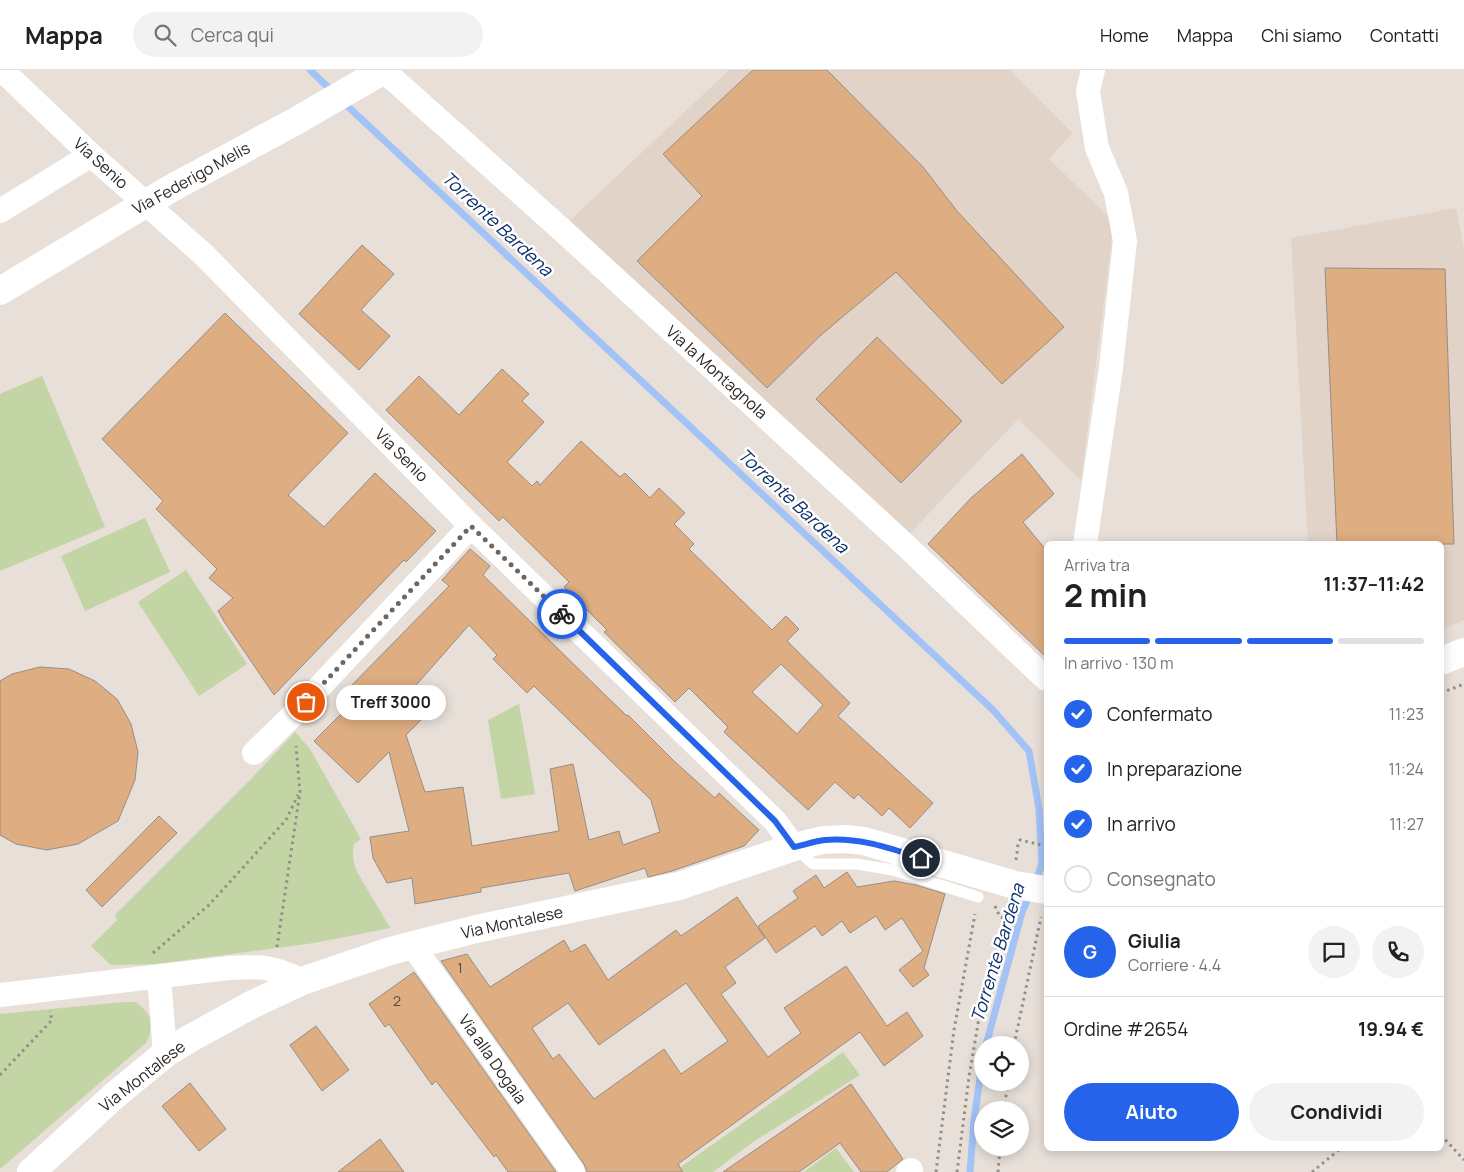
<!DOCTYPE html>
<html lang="it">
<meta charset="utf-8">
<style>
body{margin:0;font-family:Manrope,sans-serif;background:#f2f2f2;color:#202124;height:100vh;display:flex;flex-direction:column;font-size:19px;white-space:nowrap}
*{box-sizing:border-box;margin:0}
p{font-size:16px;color:#757577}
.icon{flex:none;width:28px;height:28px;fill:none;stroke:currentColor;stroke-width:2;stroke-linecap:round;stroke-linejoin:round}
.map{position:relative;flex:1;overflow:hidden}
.details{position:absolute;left:1044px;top:471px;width:400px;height:610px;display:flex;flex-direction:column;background:#fff;border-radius:8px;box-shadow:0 2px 12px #0003}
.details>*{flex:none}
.tools{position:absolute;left:974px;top:966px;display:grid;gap:10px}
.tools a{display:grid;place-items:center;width:55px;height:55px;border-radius:50%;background:#fff;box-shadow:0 2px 12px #0003;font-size:25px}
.pin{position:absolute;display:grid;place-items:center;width:42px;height:42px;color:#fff;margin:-21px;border:2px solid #fff;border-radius:50%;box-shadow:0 1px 5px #0007}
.courier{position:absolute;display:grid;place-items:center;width:50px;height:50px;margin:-25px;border:4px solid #2563eb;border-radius:50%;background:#fff;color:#222;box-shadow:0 1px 6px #0007}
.bubble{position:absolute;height:35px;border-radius:18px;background:#fff;box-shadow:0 2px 12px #0003;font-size:16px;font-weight:700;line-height:35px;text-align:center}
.headline em{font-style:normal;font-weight:700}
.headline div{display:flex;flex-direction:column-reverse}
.headline{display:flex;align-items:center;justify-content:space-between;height:85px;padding:0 20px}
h1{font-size:32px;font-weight:700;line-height:38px}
.bar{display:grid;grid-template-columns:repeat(4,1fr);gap:8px 5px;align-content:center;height:60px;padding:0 20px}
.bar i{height:6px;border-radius:4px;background:#e0e0e0}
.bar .on{background:#2563eb}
.bar p{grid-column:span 4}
.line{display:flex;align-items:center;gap:12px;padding:0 20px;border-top:1px solid #e0e0e0}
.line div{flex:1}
.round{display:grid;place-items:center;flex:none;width:52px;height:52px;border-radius:26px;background:#f2f2f2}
ol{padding:0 20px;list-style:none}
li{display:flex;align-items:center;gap:15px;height:55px}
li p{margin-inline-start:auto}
li .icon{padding:5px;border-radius:50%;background:#2563eb;color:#fff;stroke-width:4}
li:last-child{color:#757577}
li i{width:28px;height:28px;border:2px solid #e0e0e0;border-radius:50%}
.action{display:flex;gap:10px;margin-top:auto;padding:10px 20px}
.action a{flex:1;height:58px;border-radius:30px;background:#2563eb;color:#fff;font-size:20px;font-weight:700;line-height:58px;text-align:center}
.action a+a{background:#f2f2f2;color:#202124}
header{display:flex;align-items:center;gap:30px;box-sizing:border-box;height:70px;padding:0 25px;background:#fff;border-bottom:1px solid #e0e0e0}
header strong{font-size:24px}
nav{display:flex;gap:28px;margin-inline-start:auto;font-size:18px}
.search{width:350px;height:45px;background:#f2f2f2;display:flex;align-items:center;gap:12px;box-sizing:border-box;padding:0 18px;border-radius:28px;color:#757577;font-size:19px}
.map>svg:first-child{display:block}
.built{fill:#e1d3c7}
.green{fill:#c3d4a5}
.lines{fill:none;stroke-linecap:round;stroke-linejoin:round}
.stream{stroke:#a3c3f7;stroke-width:7}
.building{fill:#dead81;stroke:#958e87;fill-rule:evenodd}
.path{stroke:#948e89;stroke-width:3;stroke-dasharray:2.5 4;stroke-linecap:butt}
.lane{stroke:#fff;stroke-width:11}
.street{stroke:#fff;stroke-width:24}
.secondary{stroke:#fff;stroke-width:28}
.done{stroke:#6d6764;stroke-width:5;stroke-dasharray:0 9}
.route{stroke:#2563eb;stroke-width:6}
.labels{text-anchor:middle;stroke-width:5;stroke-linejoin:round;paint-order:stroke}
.number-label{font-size:14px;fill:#58483c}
.street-label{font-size:16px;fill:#2b2725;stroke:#fff}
.water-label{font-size:18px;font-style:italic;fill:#0c306c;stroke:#fff}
</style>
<header>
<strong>Mappa</strong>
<div class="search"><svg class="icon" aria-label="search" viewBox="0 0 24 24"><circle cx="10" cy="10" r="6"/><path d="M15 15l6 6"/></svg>Cerca qui</div>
<nav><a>Home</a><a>Mappa</a><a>Chi siamo</a><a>Contatti</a></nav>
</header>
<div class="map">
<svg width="1464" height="1102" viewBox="0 0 1464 1102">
<rect width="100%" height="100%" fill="#e7dfd8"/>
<g class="built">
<polygon points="729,0 1010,0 1072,63 1049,89 1114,152 1081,410 1018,349 902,472 561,159"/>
<polygon points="1456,138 1464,179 1464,550 1441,560 1441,474 1308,474 1291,168"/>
</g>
<g class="green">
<polygon points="42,306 105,457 0,501 0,324"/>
<polygon points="145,448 170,502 85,541 61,486"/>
<polygon points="186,500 247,594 199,626 138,532"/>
<polygon points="519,634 535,724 501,729 488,650"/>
<path d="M295,662L310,679L361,769L354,774C352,784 353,791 356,800L390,858L314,873L156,894L111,895L91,876L117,850L115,845L251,709Z"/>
<polygon points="124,932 136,932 144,939 151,949 150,964 146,973 0,1099 0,944"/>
<polygon points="843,982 860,1005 753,1072 713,1102 684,1102 681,1097"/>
<polygon points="836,1078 854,1102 804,1102"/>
</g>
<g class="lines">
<g class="stream">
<polyline points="310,0 334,23"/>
<polyline points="342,31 993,640 1029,681 1039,739 1042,794 1035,812"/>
<polyline points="986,975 1022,842 1030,824"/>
<polyline points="970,1102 974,1050 982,994"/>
</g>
</g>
<g class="building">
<polygon points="753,0 827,0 923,97 957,141 1064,257 1002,314 896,202 821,265 767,318 637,191 702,126 663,84"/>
<polygon points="362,175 394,204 361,240 390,266 359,300 299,244"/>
<polygon points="1325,198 1445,199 1454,474 1337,474"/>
<polygon points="225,243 348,363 288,425 324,457 375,403 436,461 406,492 404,490 274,625 225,553 218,541 233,528 209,508 217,499 156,439 163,431 102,369"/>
<polygon points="877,267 962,351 901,413 816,329"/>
<path d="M502,299L529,324L522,331L544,352L507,392L532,416L537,411L540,415L581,371L620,407L625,403L650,428L659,418L685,443L674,454L694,474L689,479L772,560L786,546L799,559L787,571L850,633L838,646L933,733L910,758L889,738L882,746L858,724L854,729L835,712L808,740L724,662L728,657L689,618L675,632L604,562L607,560L564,517L569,512L503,447L499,451L386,340L419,306L459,345ZM781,594L823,635L797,664L752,622Z"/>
<polygon points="1022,384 1054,424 1023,452 1046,480 1046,587 928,474 971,428"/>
<path d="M470,479L490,496L483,505L601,621L627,646L628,645L674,691L715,728L719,723L759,760L744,776L672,801L648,807L645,798L575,821L569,803L481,818V822L415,834L412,808L387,813L373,788L370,767L409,761L389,682L358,713L314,671L358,627L349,618L449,516L442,510ZM469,555L497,585L493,589L527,623L534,616L651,730L660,762L623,775L619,761L589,770L573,694L550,699L559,761L472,776L463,717L425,722L406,665L430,641L411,621Z"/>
<polygon points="40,597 69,599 95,611 117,629 131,654 138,682 135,710 118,751 78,774 47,780 16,774 0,765 0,611 12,604"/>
<polygon points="159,746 177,763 102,837 86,820"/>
<polygon points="847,802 857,817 894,811 916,815 945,824 924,898 929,905 913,917 899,900 923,881 902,848 885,860 876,846 850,863 842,851 822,866 815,856 776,883 758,856 798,828 793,821 816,805 824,818"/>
<path d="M737,827L765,868L725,897L736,913L721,924L768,987L801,963L784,938L846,896L887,956L907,942L923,966L884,996L860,962L678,1094L683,1102H587L584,1094L441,891L467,884L490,917L564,870L571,882L585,874L608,910L676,860L681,866ZM686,913L728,971L681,1004L664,979L594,1029L559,984L553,989L532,958L568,933L599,975L662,930Z"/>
<polygon points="414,902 556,1102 508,1102 496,1085 494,1087 436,1011 432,1015 389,954 385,957 369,934"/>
<polygon points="316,956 349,1000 322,1021 290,975"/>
<polygon points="190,1013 226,1059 199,1081 162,1036"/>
<polygon points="851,1014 903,1089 887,1102 861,1102 840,1073 799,1102 723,1102"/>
<polygon points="380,1069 404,1102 338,1102"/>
</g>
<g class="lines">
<g class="path">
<polyline points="1441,623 1464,614"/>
<polyline points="1016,790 1018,775 1020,770 1046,776"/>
<polyline points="995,836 1000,847 1008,849 1010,838"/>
<polyline points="277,877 300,722 296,676"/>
<polyline points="153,883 209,835 286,750 298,725"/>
<polyline points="1014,975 1041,847"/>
<polyline points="0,1005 52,950 50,941"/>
<polyline points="1004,1040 1008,1012"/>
<polyline points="1441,1065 1464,1090"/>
<polyline points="936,1102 954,960 975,844"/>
<polyline points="957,1102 969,1007 980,942 1008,849"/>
<polyline points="998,1102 1000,1078"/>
<polyline points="1312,1102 1340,1079"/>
</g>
<polyline class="lane" points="796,779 813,794 857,794 893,800 978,827"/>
<g class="street">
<polyline points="2,0 91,85 203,184 471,456 775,751 794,777"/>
<polyline points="383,0 561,159 902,472 1046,609"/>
<polyline points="0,141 91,85"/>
<polyline points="1085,474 1111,298 1125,171 1116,123 1097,78 1088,21 1093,0"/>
<polyline points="254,683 293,645 471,456"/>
<polyline points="413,876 573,1102"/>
<polyline points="159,906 165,984"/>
<path d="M0,925L229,898C259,896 274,896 302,911"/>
<polyline points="908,1102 911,1100"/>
</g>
<g class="secondary">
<polyline points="0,221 170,119 296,51 384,0"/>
<polyline points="1441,591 1464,582"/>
<polyline points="31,1102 114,1026 165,984 189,969 251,935 302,911 390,881 476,859 679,816 794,777 823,770 845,769 864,771 1015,815 1046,820"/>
</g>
</g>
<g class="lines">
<polyline class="done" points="306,632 471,456 562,544"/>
<path class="route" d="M562,544L775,751L794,777C804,775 815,771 825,770C859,767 889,778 921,788"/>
</g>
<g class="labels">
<g class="number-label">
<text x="460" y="903">1</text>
<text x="397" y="936">2</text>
</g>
<g class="street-label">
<text transform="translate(101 93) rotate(42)" y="6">Via Senio</text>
<text transform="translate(191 108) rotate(-29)" y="6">Via Federigo Melis</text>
<text transform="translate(717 302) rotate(42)" y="6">Via la Montagnola</text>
<text transform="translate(402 385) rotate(45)" y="6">Via Senio</text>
<text transform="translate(512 852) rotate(-12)" y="6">Via Montalese</text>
<text transform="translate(493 989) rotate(55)" y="6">Via alla Dogaia</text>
<text transform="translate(142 1006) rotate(-38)" y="6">Via Montalese</text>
</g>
<g class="water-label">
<text transform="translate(497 154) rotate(43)" y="6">Torrente Bardena</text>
<text transform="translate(793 431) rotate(43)" y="6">Torrente Bardena</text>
<text transform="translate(998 883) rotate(-73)" y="6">Torrente Bardena</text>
</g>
</g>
</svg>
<div class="tools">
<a><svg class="icon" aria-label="locate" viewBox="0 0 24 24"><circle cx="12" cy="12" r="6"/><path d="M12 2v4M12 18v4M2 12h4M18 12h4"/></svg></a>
<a><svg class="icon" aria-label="layers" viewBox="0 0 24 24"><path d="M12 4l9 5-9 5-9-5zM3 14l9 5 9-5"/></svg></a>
</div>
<div class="pin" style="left:306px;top:632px;background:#ea580c"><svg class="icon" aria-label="bag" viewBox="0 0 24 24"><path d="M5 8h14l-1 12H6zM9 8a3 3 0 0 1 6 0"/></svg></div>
<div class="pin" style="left:921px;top:788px;background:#1f2937"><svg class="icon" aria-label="home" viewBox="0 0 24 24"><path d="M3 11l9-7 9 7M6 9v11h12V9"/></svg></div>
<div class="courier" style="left:562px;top:544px"><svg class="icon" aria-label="bike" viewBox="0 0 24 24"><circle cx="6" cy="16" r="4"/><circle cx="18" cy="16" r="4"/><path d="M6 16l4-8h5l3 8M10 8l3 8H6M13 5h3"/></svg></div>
<div class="bubble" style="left:336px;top:615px;width:110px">Treff 3000</div>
<section class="details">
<div class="headline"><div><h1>2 min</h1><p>Arriva tra</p></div><em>11:37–11:42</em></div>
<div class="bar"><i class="on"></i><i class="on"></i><i class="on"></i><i></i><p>In arrivo · 130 m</p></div>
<ol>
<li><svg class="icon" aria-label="check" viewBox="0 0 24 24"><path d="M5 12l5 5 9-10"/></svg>Confermato<p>11:23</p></li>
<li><svg class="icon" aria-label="check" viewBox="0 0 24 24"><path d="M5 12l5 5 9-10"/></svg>In preparazione<p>11:24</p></li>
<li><svg class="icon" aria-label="check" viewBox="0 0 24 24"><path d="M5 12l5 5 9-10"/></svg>In arrivo<p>11:27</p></li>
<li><i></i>Consegnato</li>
</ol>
<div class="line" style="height:90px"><b class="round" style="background:#2563eb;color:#fff">G</b><div><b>Giulia</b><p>Corriere · 4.4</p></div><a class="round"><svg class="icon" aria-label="chat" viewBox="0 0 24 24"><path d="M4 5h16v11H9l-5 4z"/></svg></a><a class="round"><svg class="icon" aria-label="phone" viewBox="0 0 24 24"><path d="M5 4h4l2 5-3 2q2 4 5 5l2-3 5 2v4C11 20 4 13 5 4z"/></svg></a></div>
<div class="line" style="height:65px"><div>Ordine #2654</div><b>19.94 €</b></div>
<div class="action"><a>Aiuto</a><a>Condividi</a></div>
</section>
</div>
